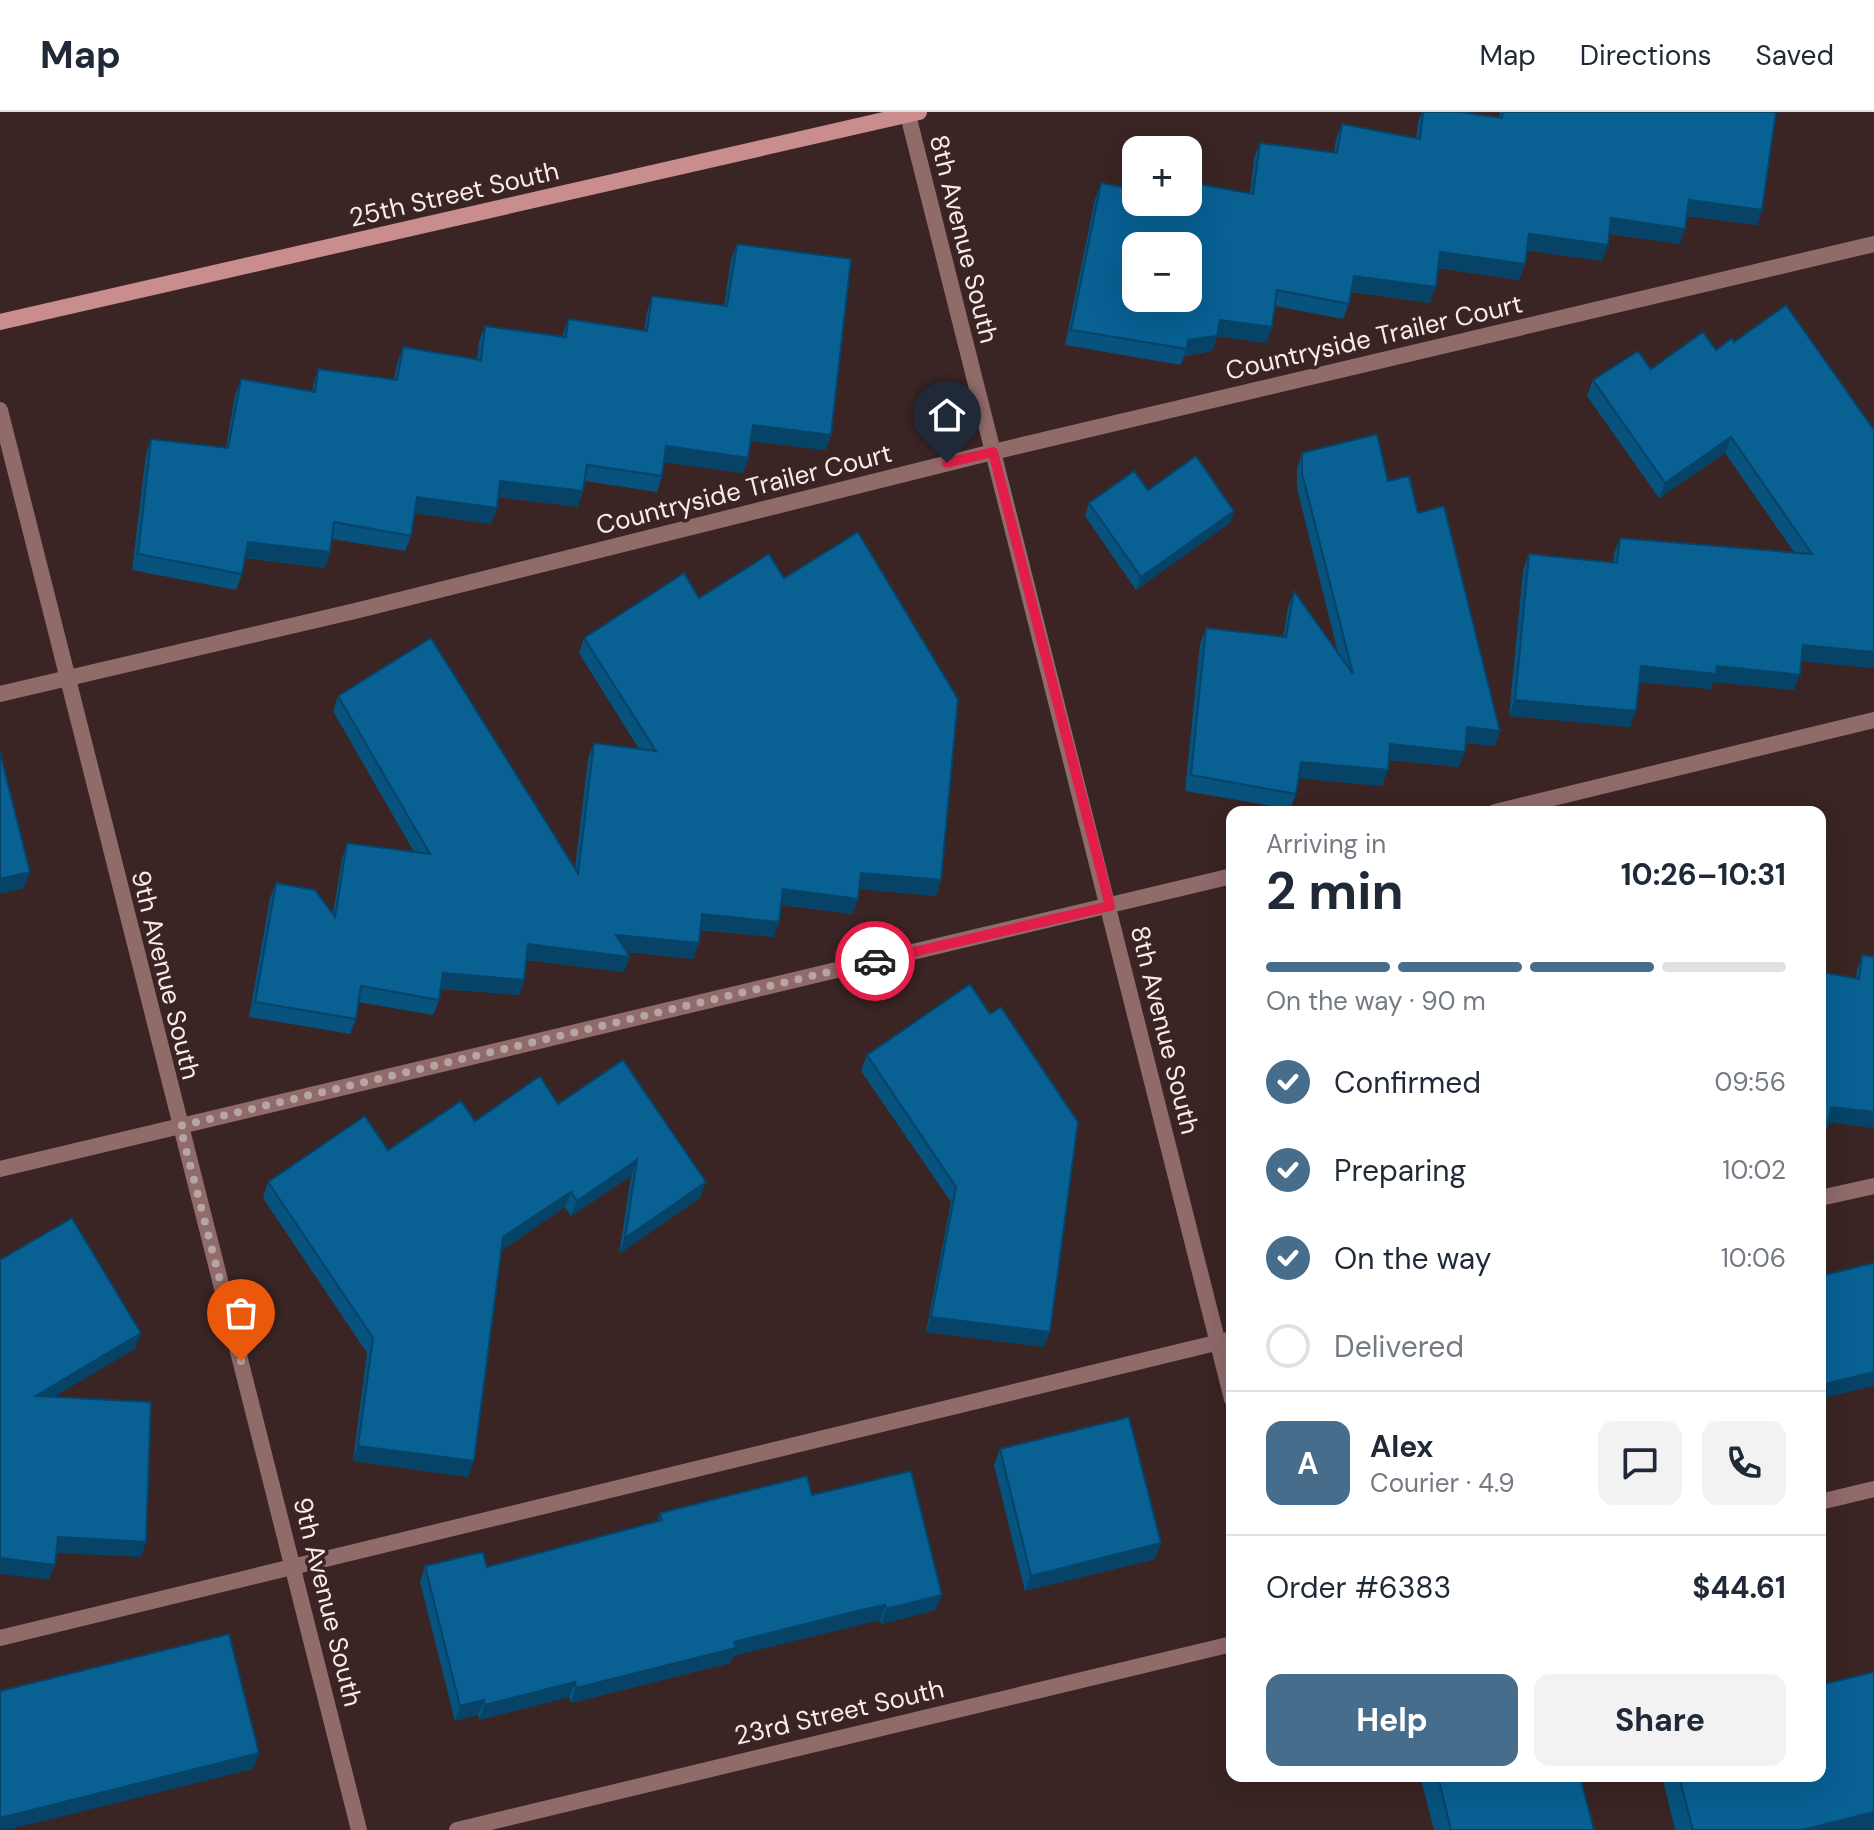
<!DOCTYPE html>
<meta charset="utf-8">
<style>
body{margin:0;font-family:"DM Sans",sans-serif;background:#f2f2f3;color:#1f2937;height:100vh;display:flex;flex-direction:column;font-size:30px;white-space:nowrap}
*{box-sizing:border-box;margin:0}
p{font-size:26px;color:#747a83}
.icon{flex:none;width:44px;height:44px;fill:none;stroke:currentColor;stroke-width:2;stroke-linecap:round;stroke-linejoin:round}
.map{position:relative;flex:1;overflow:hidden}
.drawer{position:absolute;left:1226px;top:694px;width:600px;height:976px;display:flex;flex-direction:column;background:#fff;border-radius:16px;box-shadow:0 8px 32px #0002}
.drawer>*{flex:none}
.controls{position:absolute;left:1122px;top:24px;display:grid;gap:16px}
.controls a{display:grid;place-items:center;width:80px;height:80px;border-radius:16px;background:#fff;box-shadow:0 8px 32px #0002;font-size:40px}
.pin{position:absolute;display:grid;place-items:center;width:68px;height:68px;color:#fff;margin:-82px -34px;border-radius:50% 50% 50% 0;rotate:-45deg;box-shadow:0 0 8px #0007}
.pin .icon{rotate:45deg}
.courier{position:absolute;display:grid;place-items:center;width:80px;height:80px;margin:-40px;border:6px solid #e11d48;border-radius:50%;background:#fff;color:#222;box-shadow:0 2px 10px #0007}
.headline em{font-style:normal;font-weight:700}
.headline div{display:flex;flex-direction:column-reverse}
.headline{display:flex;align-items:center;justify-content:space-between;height:136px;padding:0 40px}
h1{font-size:52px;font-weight:700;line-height:60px}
.bar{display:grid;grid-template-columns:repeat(4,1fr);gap:12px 8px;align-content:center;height:96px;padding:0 40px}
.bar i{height:10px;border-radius:6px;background:#e0e1e3}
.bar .on{background:#476d8d}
.bar p{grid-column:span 4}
.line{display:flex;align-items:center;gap:20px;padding:0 40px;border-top:2px solid #e0e1e3}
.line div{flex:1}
.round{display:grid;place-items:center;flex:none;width:84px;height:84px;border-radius:16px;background:#f2f2f3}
ol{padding:0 40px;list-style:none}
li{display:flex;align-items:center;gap:24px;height:88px}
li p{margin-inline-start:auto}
li .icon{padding:8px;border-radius:50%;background:#476d8d;color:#fff;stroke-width:4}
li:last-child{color:#747a83}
li i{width:44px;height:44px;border:4px solid #e0e1e3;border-radius:50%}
.action{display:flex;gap:16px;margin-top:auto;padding:16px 40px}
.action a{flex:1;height:92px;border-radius:16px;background:#476d8d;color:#fff;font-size:32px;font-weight:700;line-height:92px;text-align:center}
.action a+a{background:#f2f2f3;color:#1f2937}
header{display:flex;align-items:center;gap:48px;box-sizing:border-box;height:112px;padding:0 40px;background:#fff;border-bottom:2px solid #e0e1e3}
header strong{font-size:38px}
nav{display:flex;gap:44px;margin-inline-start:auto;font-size:28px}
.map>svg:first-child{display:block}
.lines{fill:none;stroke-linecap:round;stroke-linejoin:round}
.street{stroke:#916a6a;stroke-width:16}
.secondary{stroke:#ca8d8e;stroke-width:16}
.wall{fill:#07537e}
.shaded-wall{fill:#064367}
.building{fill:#086093;stroke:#064367;stroke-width:2;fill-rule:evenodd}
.done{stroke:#b7a5a5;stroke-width:8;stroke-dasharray:0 14.4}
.route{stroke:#e11d48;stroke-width:10}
.labels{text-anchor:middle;stroke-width:7;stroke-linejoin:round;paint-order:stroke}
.street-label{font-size:26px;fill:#faebea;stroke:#3a2424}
</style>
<header>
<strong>Map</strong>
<nav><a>Map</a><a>Directions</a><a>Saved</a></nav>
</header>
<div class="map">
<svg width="1874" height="1718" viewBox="0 0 1874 1718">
<rect width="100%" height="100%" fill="#3a2424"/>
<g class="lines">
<g class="street">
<polyline points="908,3 1232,1287"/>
<polyline points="0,298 359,1718"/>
<polyline points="0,582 355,499 993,340 1874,132"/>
<polyline points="1495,700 1874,608"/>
<polyline points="0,1057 1232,764"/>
<polyline points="1820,1086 1874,1074"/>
<polyline points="1820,1390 1874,1377"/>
<polyline points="0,1526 1232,1227"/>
<polyline points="457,1718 1232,1532"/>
</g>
<polyline class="secondary" points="0,210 919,0"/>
</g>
<g class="wall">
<polygon points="1422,0 1461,0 1499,5 1500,0 1776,0 1762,98 1757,113 1687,104 1680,132 1609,122 1602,149 1526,138 1525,152 1519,168 1438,156 1430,191 1351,180 1349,192 1343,207 1275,194 1272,215 1266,231 1217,224 1212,239 1184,244 1181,253 1065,233 1095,87 1101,71 1136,90 1250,81 1254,46 1260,31 1334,40 1336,27 1342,12 1416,26 1418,10"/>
<polygon points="737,132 826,338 751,329 748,346 743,361 664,350 662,364 657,380 585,369 578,395 498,385 497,396 491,412 414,401 411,424 405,439 332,427 330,440 325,456 245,446 242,462 236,478 132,458 146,342 151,327 226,335 235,283 241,267 312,280 313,273 318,257 394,268 397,251 403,235 477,248 479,229 485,214 562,225 568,207 644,219 647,200 652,184 724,194 731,147"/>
<polygon points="1703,220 1873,556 1801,549 1794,578 1713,570 1711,577 1639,570 1630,615 1509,604 1523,458 1529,442 1613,451 1614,441 1620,426 1794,440 1725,341 1659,386 1587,284 1593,268 1651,257"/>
<polygon points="1302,341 1388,369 1418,401 1495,634 1465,631 1459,655 1388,648 1382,674 1298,666 1296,682 1290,697 1185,679 1200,532 1206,516 1283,525 1288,495 1294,479 1338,541 1297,376 1297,356"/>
<polygon points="1148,378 1234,399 1230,411 1136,478 1085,404 1089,391"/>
<polygon points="699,486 941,768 936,784 859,777 853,802 781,793 774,825 700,818 699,831 693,847 627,840 624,860 526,848 524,868 519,883 441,877 439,888 433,903 358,890 356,907 350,922 249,905 270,786 276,771 333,801 342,747 347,731 414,740 333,599 338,584 575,756 588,647 594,631 639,637 579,541 584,526"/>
<polygon points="1862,843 1874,1016 1828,1010 1822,1031 1820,1031 1820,864 1821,860 1856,867 1857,858"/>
<polygon points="970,872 1044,1235 926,1220 951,1090 861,959 867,943"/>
<polygon points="558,992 700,1086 619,1142 631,1064 571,1104 565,1095 502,1138 474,1349 468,1365 353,1349 367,1241 263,1086 268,1070 388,1038 475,1009"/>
<polygon points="1000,1337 1161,1431 1155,1447 1025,1479 994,1353"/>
<polygon points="812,1383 936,1498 881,1512 880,1508 855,1513 733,1544 730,1551 571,1591 569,1585 479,1608 478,1603 455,1609 420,1470 425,1454 487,1455 657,1409 660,1401"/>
<polygon points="1420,1664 1580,1664 1594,1718 1434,1718"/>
<polygon points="1662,1664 1820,1664 1874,1718 1675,1718"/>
</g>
<g class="shaded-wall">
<polygon points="1689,88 1762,98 1757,113 1683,103"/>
<polygon points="1611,106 1685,117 1680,132 1606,121"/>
<polygon points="1529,122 1608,133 1602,149 1523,138"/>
<polygon points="1440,140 1525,152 1519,168 1435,155"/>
<polygon points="1354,164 1436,175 1430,191 1349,179"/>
<polygon points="1220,208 1272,215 1266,231 1217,224 1212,239 1184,243 1188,228"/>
<polygon points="753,313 831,323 826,338 747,329"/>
<polygon points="1731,325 1725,341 1659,386 1665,371"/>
<polygon points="666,334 748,346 743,361 661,350"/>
<polygon points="500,369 583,379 578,395 495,384"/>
<polygon points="417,385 497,396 491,412 411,400"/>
<polygon points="1234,399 1230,411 1136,478 1141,465"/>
<polygon points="248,430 330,440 325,456 242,445"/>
<polygon points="1803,533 1874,540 1874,553 1873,556 1797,549"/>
<polygon points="1641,554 1717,554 1800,563 1794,578 1713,570 1711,577 1635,570"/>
<polygon points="1515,588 1636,599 1630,615 1509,604"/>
<polygon points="1467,615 1500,619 1495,634 1461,631"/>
<polygon points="1390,632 1465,640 1459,655 1384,647"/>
<polygon points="1301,650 1388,658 1382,674 1296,666"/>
<polygon points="30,760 24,776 0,782 0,767"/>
<polygon points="861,761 941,768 936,784 856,777"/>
<polygon points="783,777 858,787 853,802 777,792"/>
<polygon points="702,802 779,810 774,825 696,817"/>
<polygon points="616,823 699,831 693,847 611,838"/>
<polygon points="528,832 630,845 624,860 522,847"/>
<polygon points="443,861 524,868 519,883 438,876"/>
<polygon points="1831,995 1874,1000 1874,1016 1826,1010"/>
<polygon points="637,1048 631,1064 571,1104 577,1089"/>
<polygon points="706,1070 700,1086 619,1142 625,1126"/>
<polygon points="571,1080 565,1095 498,1141 503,1125"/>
<polygon points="931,1205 1050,1220 1044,1235 926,1220"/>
<polygon points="141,1221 135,1237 30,1299 36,1284"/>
<polygon points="1874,1260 1874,1274 1820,1287 1820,1273"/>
<polygon points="358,1334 474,1349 468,1365 353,1349"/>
<polygon points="58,1425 146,1430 141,1445 53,1441"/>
<polygon points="1161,1431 1155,1447 1025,1479 1031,1464"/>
<polygon points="0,1446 55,1453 49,1468 0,1462"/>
<polygon points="942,1483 936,1498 881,1512 886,1497"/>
<polygon points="885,1493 880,1508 733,1544 730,1551 571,1591 576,1576 734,1530"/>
<polygon points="575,1570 569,1585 479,1608 485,1593"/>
<polygon points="484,1588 478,1603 455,1609 460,1594"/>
<polygon points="259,1641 253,1657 7,1718 0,1718 0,1706"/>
<polygon points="1874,1700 1874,1718 1802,1718"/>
</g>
<g class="building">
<path d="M1423,0H1461L1502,6L1503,0H1776L1762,98L1689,88L1685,117L1611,106L1608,133L1529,122L1525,152L1440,140L1436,175L1354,164L1349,192L1277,178L1272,215L1220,208L1217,224L1188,228L1187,237L1071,218L1101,71L1136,78V90H1188V70L1253,82L1260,31L1337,41L1342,12L1420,27ZM1136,134H1188V186H1136Z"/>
<polygon points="737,132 851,147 831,323 753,313 748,346 666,334 662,364 587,353 583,379 500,369 497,396 417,385 411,424 334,410 330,440 248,430 242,462 138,442 151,327 228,336 241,267 315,280 318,257 397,268 403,235 481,248 485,214 566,225 568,207 647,219 652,184 727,194"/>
<polygon points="1786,193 1874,318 1874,540 1803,533 1800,563 1717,554 1716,562 1641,554 1636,599 1515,588 1529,442 1617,451 1620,426 1812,442 1731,325 1665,371 1593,268 1638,239 1651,257 1703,220 1716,238 1732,226 1734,230"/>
<polygon points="1377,322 1388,369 1409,364 1418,401 1444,394 1500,619 1467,615 1465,640 1390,632 1388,658 1301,650 1296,682 1191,663 1206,516 1286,525 1294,479 1353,562 1302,361 1302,341"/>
<polygon points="1196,344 1234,399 1141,465 1089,391 1134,359 1148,378"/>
<polygon points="858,420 958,587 941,768 861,761 858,787 783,777 779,810 702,802 699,831 616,823 630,845 528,832 524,868 443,861 439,888 361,874 356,907 255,890 276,771 315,778 335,805 347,731 430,742 338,584 431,526 578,761 594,631 656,639 584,526 684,461 699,486 769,442 784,466"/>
<polygon points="0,640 30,760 0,767"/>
<polygon points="1862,843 1874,845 1874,1000 1831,995 1827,1016 1820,1015 1820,868 1821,860 1859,867"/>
<polygon points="970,872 990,902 1001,895 1078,1010 1050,1220 931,1205 956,1075 867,943"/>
<polygon points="623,948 706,1070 625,1126 637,1048 577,1089 571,1080 503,1125 474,1349 358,1334 373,1226 268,1070 365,1004 388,1038 461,989 475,1009 540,964 558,992"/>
<polygon points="72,1106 141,1221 36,1284 151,1290 146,1430 58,1425 55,1453 0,1446 0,1148"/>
<polygon points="1874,1151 1874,1260 1820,1273 1820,1164"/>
<polygon points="1129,1305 1161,1431 1031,1464 1000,1337"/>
<polygon points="911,1359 942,1483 886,1497 885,1493 861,1498 734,1530 736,1536 576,1576 575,1570 485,1593 484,1588 460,1594 425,1454 483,1440 487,1455 662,1408 660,1401 807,1364 812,1383"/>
<polygon points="229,1522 259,1641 0,1706 0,1579"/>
<polygon points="1874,1560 1874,1700 1802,1718 1693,1718 1679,1664 1820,1664 1820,1573"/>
<polygon points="1438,1664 1580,1664 1594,1718 1451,1718"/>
</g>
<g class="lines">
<polyline class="done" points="241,1249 180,1014 875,849"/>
<polyline class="route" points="875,849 1110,794 993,340 947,351"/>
</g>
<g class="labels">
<g class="street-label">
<text transform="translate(454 82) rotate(-13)" y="9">25th Street South</text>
<text transform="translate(964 127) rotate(76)" y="9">8th Avenue South</text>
<text transform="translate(1374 225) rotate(-13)" y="9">Countryside Trailer Court</text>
<text transform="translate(744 377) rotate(-14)" y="9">Countryside Trailer Court</text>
<text transform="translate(166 863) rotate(76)" y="9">9th Avenue South</text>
<text transform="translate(1165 918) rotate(76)" y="9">8th Avenue South</text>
<text transform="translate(328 1490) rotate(76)" y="9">9th Avenue South</text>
<text transform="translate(839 1600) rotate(-13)" y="9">23rd Street South</text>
</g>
</g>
</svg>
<div class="controls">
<a>+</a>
<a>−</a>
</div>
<div class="pin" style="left:241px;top:1249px;background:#ea580c"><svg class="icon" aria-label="bag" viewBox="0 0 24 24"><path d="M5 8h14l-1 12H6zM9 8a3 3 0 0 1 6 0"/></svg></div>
<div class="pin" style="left:947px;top:351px;background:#1f2937"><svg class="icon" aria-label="home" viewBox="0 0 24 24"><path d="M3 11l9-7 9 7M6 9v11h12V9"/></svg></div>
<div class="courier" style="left:875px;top:849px"><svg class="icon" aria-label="car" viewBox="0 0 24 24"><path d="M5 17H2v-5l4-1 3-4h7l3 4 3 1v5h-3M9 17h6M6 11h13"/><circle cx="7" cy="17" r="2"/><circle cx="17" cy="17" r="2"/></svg></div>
<section class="drawer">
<div class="headline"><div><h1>2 min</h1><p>Arriving in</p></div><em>10:26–10:31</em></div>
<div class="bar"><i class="on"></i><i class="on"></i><i class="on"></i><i></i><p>On the way · 90 m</p></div>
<ol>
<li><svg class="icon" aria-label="check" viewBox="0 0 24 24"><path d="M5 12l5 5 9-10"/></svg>Confirmed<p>09:56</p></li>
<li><svg class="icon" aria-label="check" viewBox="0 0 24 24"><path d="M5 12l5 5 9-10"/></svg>Preparing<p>10:02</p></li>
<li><svg class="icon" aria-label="check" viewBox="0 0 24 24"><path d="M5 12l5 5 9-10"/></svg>On the way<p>10:06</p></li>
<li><i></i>Delivered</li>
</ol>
<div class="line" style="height:144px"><b class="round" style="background:#476d8d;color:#fff">A</b><div><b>Alex</b><p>Courier · 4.9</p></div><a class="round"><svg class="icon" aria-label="chat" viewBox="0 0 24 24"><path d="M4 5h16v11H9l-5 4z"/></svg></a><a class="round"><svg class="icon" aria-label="phone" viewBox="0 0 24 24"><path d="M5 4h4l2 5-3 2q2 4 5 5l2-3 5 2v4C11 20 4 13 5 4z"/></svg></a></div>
<div class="line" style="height:104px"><div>Order #6383</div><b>$44.61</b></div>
<div class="action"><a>Help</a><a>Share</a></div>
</section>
</div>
